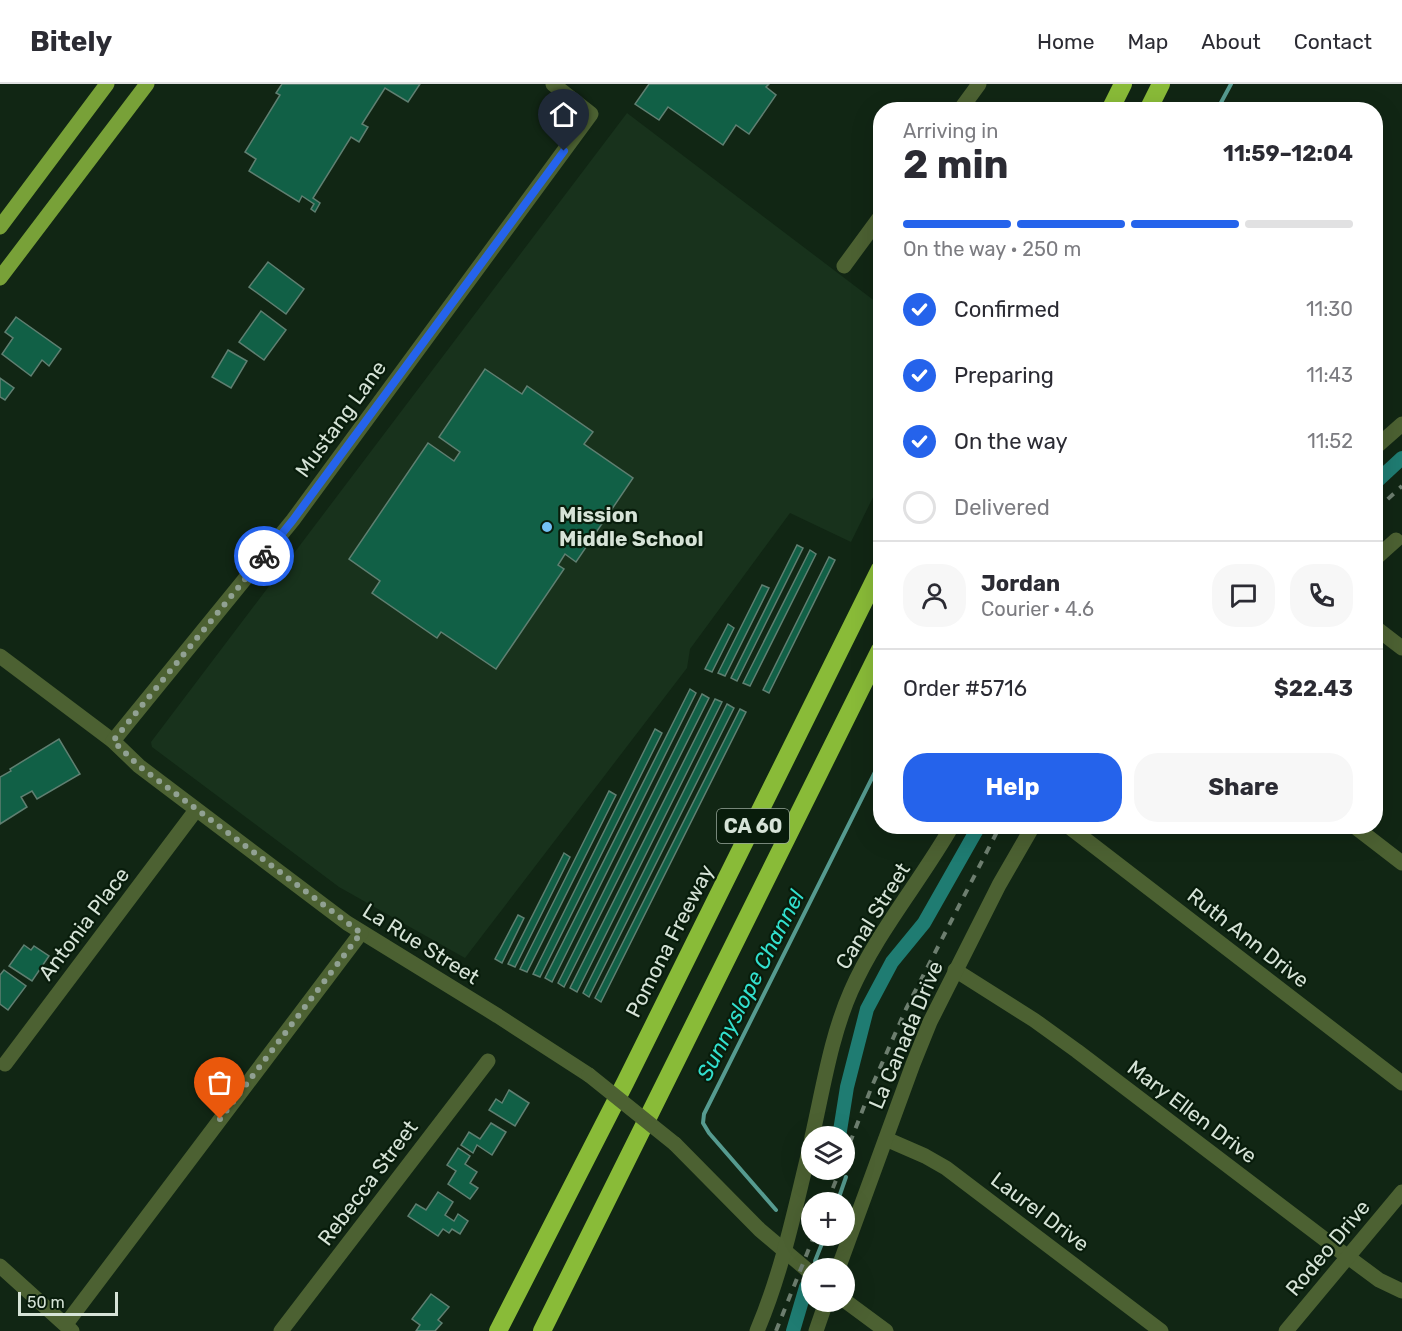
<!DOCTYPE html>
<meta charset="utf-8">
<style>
body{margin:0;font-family:Rubik,sans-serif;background:#f7f7f7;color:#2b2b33;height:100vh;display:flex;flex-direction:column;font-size:22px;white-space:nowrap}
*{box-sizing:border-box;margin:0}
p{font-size:20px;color:#7c7c81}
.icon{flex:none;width:33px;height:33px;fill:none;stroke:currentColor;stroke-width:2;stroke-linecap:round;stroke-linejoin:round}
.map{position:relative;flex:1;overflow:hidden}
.drawer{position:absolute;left:873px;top:18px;width:510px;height:732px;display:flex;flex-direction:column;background:#fff;border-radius:24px;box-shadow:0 6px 24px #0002}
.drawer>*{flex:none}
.controls{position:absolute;left:801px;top:1042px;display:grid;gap:12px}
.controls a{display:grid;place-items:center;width:54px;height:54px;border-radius:50%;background:#fff;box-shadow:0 6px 24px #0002;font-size:30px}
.scale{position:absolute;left:18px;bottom:15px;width:100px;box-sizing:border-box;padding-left:6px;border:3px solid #d6e3d7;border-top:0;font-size:16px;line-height:21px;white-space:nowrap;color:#d6e3d7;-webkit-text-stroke:4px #081c0b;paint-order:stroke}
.pin{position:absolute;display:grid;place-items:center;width:51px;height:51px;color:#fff;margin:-62px -26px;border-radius:50% 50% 50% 0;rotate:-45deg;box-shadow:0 0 6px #0007}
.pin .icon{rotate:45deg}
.courier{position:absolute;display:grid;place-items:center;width:60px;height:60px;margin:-30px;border:4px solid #2563eb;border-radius:50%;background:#fff;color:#222;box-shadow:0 2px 8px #0007}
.head em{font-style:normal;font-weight:700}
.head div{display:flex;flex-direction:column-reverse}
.head{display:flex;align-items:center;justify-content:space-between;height:102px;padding:0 30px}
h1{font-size:39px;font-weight:700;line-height:45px}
.bar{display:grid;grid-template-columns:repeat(4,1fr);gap:9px 6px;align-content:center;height:72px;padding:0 30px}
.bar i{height:8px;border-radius:4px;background:#e1e1e2}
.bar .current{background:#2563eb}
.bar p{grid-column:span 4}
.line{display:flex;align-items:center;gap:15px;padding:0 30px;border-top:2px solid #e1e1e2}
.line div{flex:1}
.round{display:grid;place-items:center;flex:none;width:63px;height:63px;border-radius:24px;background:#f7f7f7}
ol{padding:0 30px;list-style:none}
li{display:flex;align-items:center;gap:18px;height:66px}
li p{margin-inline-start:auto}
li .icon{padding:6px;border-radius:50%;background:#2563eb;color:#fff;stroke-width:4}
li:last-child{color:#7c7c81}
li i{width:33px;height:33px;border:3px solid #e1e1e2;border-radius:50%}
.action{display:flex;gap:12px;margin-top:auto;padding:12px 30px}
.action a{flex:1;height:69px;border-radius:24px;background:#2563eb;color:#fff;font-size:24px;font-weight:700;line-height:69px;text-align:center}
.action a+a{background:#f7f7f7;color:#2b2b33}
header{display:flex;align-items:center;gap:36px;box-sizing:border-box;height:84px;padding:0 30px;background:#fff;border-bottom:2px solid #e1e1e2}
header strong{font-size:28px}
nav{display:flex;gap:33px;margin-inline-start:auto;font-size:21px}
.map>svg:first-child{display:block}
.built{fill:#18321c}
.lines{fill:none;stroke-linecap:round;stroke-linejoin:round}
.stream{stroke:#569b90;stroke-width:4}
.canal{stroke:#1f7c72;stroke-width:14}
.building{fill:#116046;stroke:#5f7f71;stroke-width:1.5}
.street{stroke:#4c6132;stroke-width:15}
.primary{stroke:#78a138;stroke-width:15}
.highway{stroke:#89bb38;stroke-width:18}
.rail{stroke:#6d7e6f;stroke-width:4;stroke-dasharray:8 8;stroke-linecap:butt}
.street-bridge{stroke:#4c6132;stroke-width:15}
.done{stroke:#91a193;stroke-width:6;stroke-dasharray:0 10.8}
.route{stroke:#2563eb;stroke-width:8}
.poi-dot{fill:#73c1f5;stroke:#081c0b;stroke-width:2}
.labels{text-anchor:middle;stroke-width:4.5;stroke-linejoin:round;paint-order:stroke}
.shield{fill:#081c0b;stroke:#98a79a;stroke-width:1.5}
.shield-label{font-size:20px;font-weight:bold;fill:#d6e3d7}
.street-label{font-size:21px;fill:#d6e3d7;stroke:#081c0b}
.poi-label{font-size:21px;font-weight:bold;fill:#d6e3d7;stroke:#081c0b;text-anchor:start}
.water-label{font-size:22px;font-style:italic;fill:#32e0ce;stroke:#081c0b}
</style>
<header>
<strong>Bitely</strong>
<nav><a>Home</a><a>Map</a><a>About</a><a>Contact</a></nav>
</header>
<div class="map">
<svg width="1402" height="1247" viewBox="0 0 1402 1247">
<rect width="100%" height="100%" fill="#112614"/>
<polygon class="built" points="627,29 880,221 880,399 851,458 790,429 690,565 687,584 465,874 339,803 152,663 151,658"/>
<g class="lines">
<g class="stream">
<polyline points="1217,26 1231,0"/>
<polyline points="837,1119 846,1093"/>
<polyline points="776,1126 709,1049 703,1039 704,1030 880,678"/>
<polyline points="815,1177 825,1152"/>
</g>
<g class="canal">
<polyline points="1376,398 1402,374"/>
<polyline points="839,1053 847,1003 867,925 892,878 924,839 979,742"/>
<polyline points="793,1247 806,1203"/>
</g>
</g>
<g class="building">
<polygon points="282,0 420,0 408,18 385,4 362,40 368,43 359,58 351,53 313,114 320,119 315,128 311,125 314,120 302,112 299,118 249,87 256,75 245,68 280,11 276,9"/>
<polygon points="649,0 769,0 766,3 776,11 749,50 736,41 723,61 668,23 659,36 635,20"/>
<polygon points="268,178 304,205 286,230 249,203"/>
<polygon points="261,227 286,246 264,276 239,258"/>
<polygon points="16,233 61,265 49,282 42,276 31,292 2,270 13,254 5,248"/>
<polygon points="228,266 247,277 231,304 212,293"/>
<polygon points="485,285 522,310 527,302 593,348 584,360 633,394 576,478 565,470 558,481 564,485 496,585 441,548 437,554 372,509 380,497 349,475 428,359 454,377 460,368 439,353"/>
<polygon points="0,294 14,304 5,316 0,313"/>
<polygon points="797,461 803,464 737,597 731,594"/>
<polygon points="810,466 816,470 750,602 743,599"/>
<polygon points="829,473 835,476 769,609 763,606"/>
<polygon points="762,501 769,504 725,592 718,589"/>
<polygon points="728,540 734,544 712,588 705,585"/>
<polygon points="690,605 696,609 552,898 545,894"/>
<polygon points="702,610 709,614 564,903 558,899"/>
<polygon points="715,615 722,618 577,908 570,904"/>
<polygon points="727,620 734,624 589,913 583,909"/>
<polygon points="740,625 746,628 601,918 595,914"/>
<polygon points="655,645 662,649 540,893 533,890"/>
<polygon points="59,655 80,690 37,715 32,707 21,713 27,723 0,740 0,693 11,687 10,685"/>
<polygon points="609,707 616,711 527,888 520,885"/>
<polygon points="564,769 570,773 515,883 508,880"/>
<polygon points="518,831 524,834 502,879 495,875"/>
<polygon points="24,861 31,866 34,862 49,872 32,897 9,882"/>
<polygon points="4,886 26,902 8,926 0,920 0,891"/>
<polygon points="509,1006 529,1019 515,1042 489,1026 496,1015 502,1019"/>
<polygon points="491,1039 506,1048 492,1071 477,1061 473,1069 461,1061 469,1048 480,1055"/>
<polygon points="458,1064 470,1072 465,1080 477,1088 470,1099 478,1104 470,1115 448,1100 456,1087 447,1081"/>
<polygon points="438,1108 453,1118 445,1131 454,1137 458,1130 468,1137 460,1150 452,1145 449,1149 443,1145 438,1152 408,1132 416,1120 426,1126"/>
<polygon points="431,1210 449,1223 438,1236 442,1239 435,1247 416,1247 420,1241 412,1235"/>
</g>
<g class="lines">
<g class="street">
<polyline points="960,26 979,0"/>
<polyline points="844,182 880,133"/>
<polyline points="1376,363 1402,340"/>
<polyline points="1376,474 1396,456"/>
<polyline points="1376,544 1402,564"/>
<polyline points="0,572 113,657 139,682 347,839 498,932 589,991"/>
<polyline points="113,657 293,436 591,30 553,0"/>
<polyline points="1068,742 1402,999"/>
<polyline points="1354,742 1402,779"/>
<polyline points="955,886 1034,936 1077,967 1348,1173 1379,1196 1402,1207"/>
<polyline points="5,980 196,726"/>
<path d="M812,1053C823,1005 831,952 851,907C877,848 920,798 952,742"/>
<polyline points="886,1055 925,1072 946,1084 1161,1247"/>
<polyline points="675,1060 760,1146 812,1190"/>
<polyline points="0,1182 72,1247"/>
<polyline points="838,1185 913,980 930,938 999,801 1033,742"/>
<polyline points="844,1216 886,1247"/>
<polyline points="66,1240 361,849"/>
<polyline points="281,1247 488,977"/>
<path d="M757,1247C783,1186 796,1120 812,1055"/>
<polyline points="816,1247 826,1218"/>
<polyline points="1286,1247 1402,1108"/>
</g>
<g class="primary">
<polyline points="0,143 107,0"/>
<polyline points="0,194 147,0"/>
</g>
<g class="highway">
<polyline points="1110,26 1123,0"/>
<polyline points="1148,26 1161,0"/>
<polyline points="498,1247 625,999 880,485"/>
<polyline points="542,1247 880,566"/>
</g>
<g class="rail">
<polyline points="1376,426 1402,402"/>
<polyline points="844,1074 872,1002 906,925 1000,742"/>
<polyline points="827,1119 840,1086"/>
<polyline points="776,1247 814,1152"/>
</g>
<polyline class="street-bridge" points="589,991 675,1060"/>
</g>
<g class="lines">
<polyline class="done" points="220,1035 361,849 139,682 113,657 264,472"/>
<polyline class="route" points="264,472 293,436 564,67"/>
</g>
<circle class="poi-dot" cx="547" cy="443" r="6"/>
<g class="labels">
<rect class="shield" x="717" y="725" width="72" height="34" rx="4.5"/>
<g class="shield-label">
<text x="753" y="749">CA 60</text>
</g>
<g class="street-label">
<text transform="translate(341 335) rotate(-54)" y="7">Mustang Lane</text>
<text transform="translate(873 832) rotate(-58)" y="7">Canal Street</text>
<text transform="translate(84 840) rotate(-53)" y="7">Antonia Place</text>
<text transform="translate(1248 854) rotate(38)" y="7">Ruth Ann Drive</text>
<text transform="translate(670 857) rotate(-63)" y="7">Pomona Freeway</text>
<text transform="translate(421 860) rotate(32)" y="7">La Rue Street</text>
<text transform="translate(906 951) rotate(-67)" y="7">La Canada Drive</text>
<text transform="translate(1192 1028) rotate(37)" y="7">Mary Ellen Drive</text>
<text transform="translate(368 1099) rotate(-53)" y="7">Rebecca Street</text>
<text transform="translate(1040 1128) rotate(37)" y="7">Laurel Drive</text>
<text transform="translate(1328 1164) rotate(-50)" y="7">Rodeo Drive</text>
</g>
<g class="poi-label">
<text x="559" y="438">Mission<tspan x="559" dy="24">Middle School</tspan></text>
</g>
<g class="water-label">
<text transform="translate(750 901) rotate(-63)" y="8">Sunnyslope Channel</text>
</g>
</g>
</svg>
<div class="controls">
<a><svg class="icon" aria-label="layers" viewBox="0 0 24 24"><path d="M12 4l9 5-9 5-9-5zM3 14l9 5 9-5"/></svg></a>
<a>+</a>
<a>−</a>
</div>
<div class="scale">50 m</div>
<div class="pin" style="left:220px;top:1035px;background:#ea580c"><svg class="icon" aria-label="bag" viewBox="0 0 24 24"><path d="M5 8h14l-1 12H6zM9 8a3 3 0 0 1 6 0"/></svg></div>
<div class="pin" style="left:564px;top:67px;background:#1f2937"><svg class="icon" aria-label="home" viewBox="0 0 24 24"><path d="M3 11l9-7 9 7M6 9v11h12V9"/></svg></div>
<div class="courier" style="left:264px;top:472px"><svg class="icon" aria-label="bike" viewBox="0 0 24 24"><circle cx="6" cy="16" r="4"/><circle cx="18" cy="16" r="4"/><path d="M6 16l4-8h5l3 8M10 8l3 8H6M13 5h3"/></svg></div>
<section class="drawer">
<div class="head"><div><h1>2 min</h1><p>Arriving in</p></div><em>11:59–12:04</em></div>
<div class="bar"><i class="current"></i><i class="current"></i><i class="current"></i><i></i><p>On the way · 250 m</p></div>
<ol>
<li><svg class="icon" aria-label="check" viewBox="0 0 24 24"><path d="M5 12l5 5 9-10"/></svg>Confirmed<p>11:30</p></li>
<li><svg class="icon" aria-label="check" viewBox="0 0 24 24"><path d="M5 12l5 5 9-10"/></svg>Preparing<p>11:43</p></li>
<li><svg class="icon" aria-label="check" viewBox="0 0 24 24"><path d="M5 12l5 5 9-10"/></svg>On the way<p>11:52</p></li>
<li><i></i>Delivered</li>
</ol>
<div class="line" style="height:108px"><a class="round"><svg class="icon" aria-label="person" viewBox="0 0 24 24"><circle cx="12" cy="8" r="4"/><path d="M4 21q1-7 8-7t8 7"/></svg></a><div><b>Jordan</b><p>Courier · 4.6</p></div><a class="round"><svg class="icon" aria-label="chat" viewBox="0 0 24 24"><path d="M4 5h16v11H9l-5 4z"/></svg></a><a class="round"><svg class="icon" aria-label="phone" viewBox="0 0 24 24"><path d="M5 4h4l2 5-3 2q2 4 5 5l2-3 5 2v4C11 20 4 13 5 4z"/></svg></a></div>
<div class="line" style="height:78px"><div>Order #5716</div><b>$22.43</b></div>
<div class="action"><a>Help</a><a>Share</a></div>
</section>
</div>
